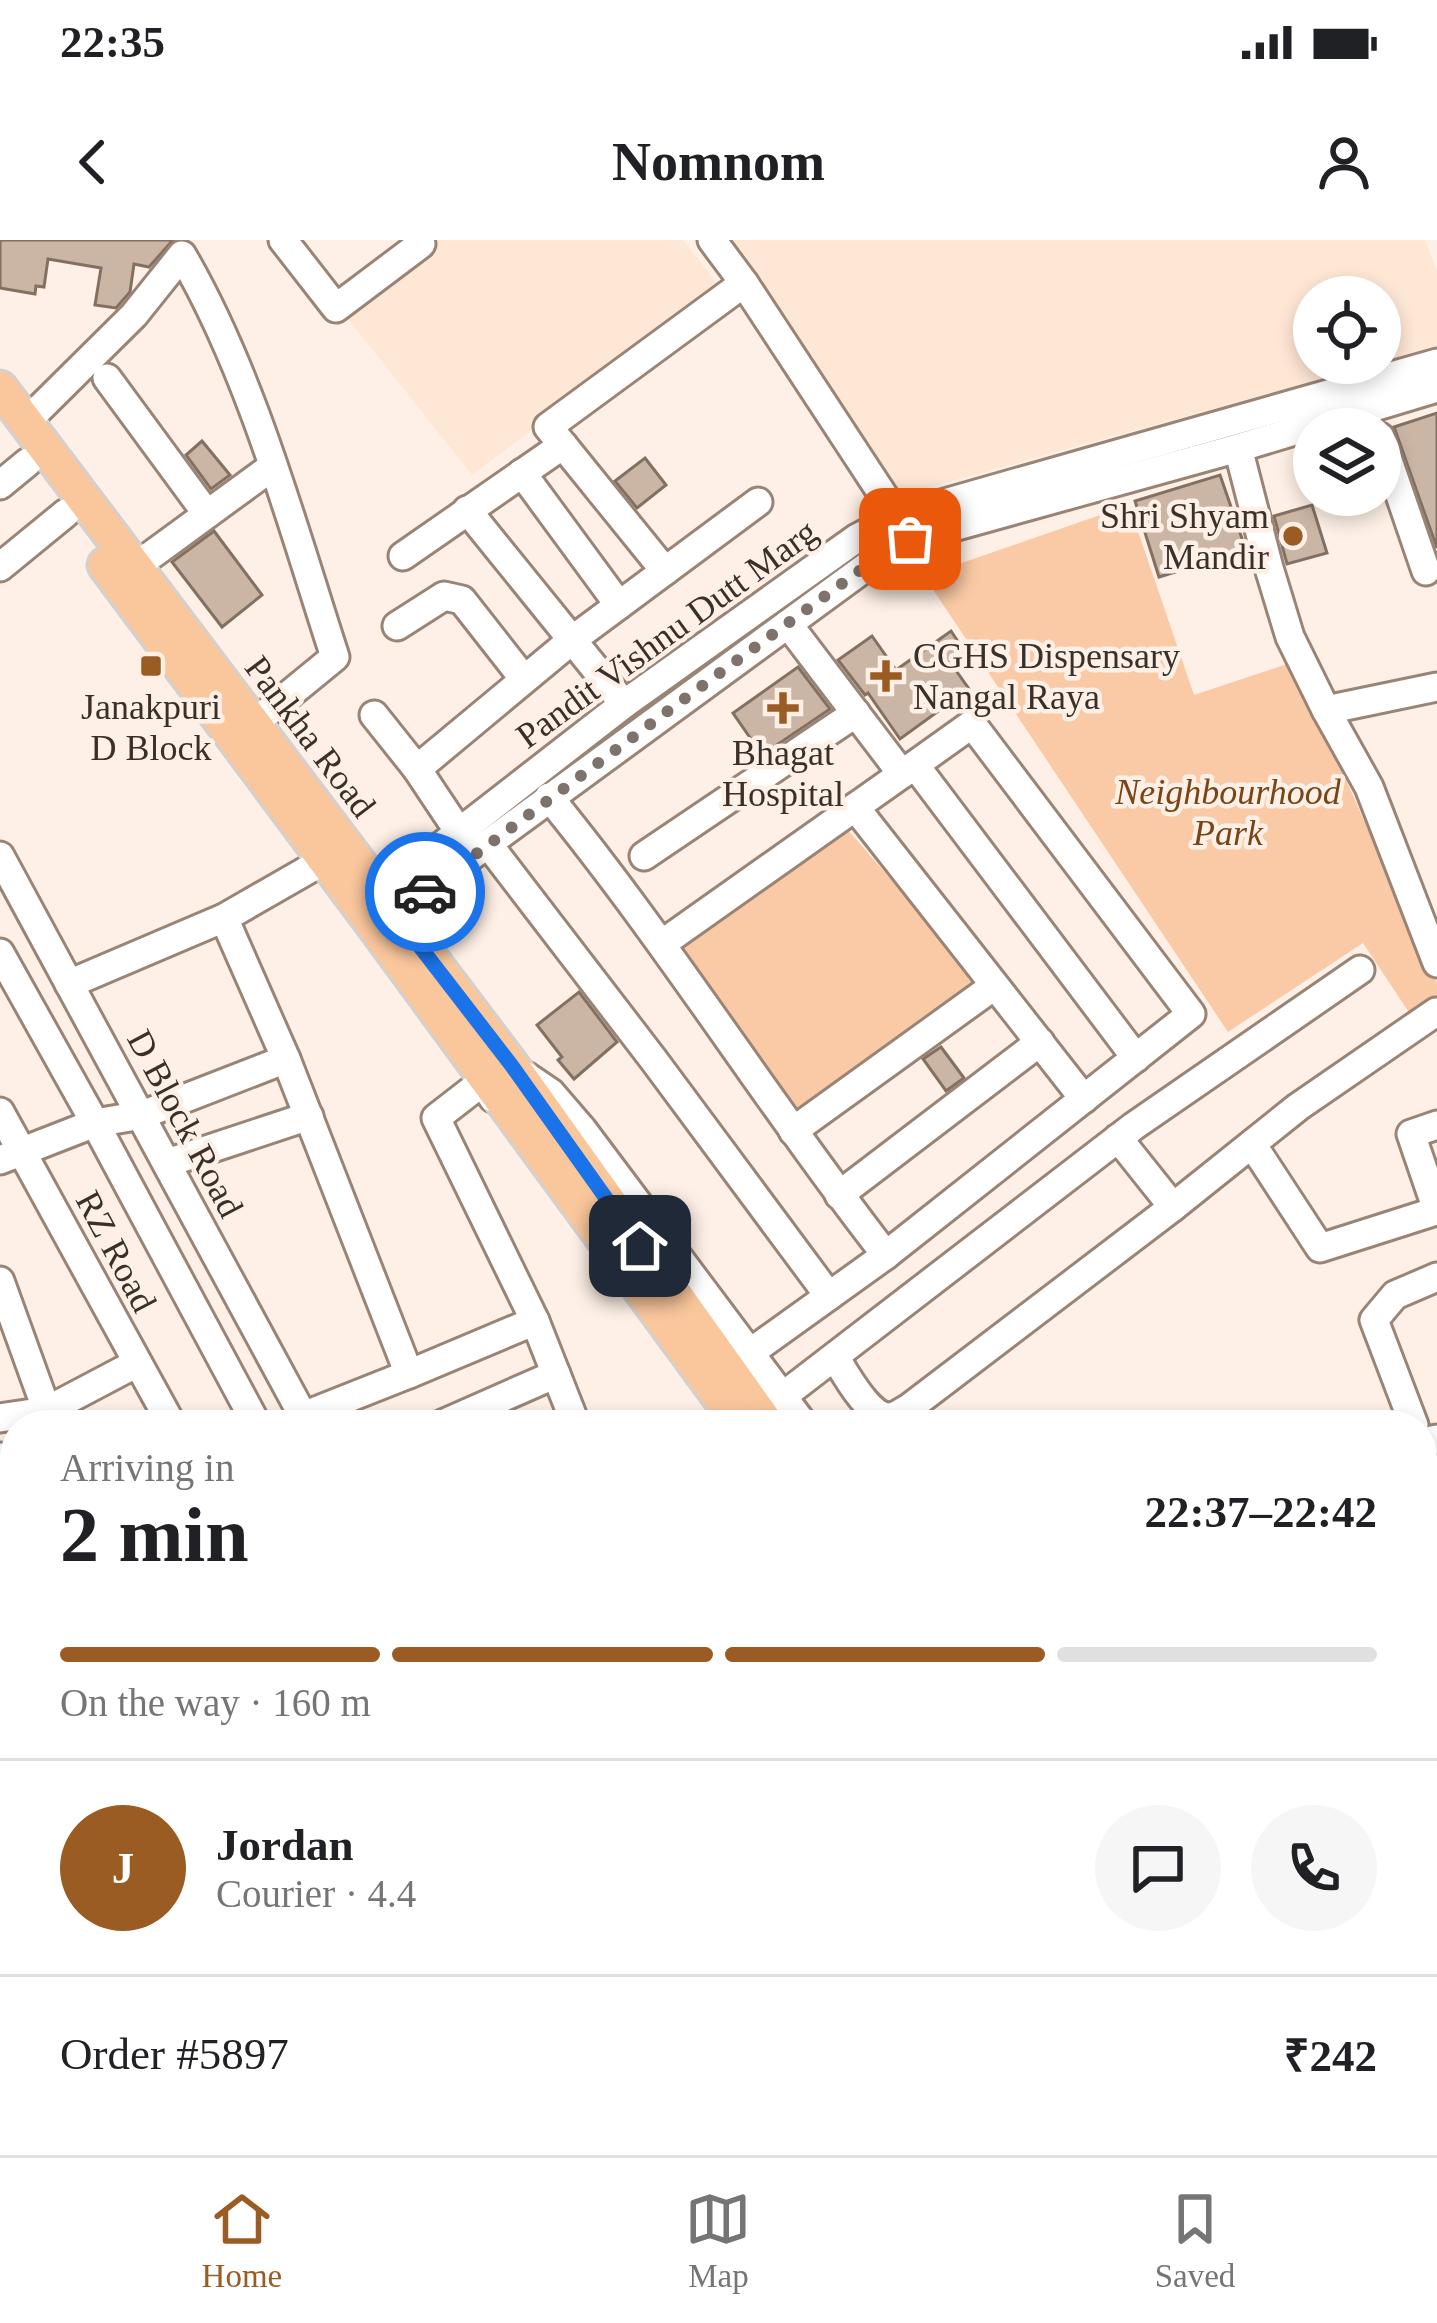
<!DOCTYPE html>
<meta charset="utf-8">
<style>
body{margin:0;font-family:"Times New Roman",serif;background:#f6f6f6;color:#202124;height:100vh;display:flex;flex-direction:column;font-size:45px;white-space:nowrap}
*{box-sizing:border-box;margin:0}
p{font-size:39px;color:#757577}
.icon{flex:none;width:66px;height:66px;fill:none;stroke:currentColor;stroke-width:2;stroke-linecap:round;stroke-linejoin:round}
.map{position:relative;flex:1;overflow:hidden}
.drawer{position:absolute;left:0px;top:1170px;width:1437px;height:747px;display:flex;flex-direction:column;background:#fff;border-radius:48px 48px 0 0;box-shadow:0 6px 18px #0003}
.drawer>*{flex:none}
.buttons{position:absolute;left:1293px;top:36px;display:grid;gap:24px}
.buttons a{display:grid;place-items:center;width:108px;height:108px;border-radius:50%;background:#fff;box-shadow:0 6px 18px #0003;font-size:60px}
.pin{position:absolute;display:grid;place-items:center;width:102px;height:102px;color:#fff;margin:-51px;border-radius:24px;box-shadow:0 6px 18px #0006}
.courier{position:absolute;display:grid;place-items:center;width:120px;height:120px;margin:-60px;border:9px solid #1a73e8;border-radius:50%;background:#fff;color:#222;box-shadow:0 3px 15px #0007}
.headline em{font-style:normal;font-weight:600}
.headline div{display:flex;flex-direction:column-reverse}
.headline{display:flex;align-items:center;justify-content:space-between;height:204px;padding:0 60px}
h1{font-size:78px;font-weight:600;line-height:90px}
.bar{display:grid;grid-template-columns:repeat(4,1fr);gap:18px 12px;align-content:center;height:144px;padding:0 60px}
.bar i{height:15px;border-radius:9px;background:#e0e0e0}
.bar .current{background:#9b5c24}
.bar p{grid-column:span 4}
.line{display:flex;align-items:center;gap:30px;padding:0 60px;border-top:3px solid #e0e0e0}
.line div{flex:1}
.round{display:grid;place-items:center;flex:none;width:126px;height:126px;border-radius:63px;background:#f6f6f6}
.status{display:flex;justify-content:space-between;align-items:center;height:84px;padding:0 60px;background:#fff;direction:ltr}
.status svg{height:33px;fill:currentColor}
header{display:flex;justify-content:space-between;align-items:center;height:156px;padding:0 60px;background:#fff;font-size:54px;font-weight:600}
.tab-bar{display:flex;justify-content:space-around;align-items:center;height:168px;border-top:3px solid #e0e0e0;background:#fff;font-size:33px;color:#757577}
.tab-bar a{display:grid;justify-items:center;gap:6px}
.tab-bar .current{color:#9b5c24}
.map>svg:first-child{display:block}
.built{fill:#ffe7d6}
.green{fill:#facaa6}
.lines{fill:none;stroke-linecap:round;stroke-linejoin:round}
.stream{stroke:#f7b684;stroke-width:6}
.building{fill:#cbb5a5;stroke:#847061;stroke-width:3}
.minor-casing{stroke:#998475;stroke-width:33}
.major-casing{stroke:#d3d1d0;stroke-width:39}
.minor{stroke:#fff;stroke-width:27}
.major{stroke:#fac69c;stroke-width:33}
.rail-casing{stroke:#4d443d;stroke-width:10}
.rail{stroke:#fef0e6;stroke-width:6;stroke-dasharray:18;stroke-linecap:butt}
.done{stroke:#7e736c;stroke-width:12;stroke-dasharray:0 21.6}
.route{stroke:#1a73e8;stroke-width:15}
.poi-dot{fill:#9b5c24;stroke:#fef0e6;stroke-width:4.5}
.labels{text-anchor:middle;stroke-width:9;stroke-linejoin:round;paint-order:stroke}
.poi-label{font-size:36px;fill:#39302a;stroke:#fef0e6}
.street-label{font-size:36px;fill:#39302a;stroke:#fef0e6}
.park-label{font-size:36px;font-style:italic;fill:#794516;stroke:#fef0e6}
</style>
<div class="status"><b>22:35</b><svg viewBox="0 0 49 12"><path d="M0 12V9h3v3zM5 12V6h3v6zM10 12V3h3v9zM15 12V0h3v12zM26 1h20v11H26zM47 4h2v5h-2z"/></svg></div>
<header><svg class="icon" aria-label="back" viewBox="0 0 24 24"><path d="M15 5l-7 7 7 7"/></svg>Nomnom<svg class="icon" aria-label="person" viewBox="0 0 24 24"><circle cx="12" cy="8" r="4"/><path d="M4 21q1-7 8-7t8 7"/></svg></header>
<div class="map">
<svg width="1437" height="1915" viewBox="0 0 1437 1915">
<rect width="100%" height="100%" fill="#fef0e6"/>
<g class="built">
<polygon points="435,0 683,0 720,47 472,235 344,74 437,4"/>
<polygon points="729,0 1425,0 1437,31 1437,106 1380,122 1380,57 1314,57 1314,123 1377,123 902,255"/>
</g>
<g class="green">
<polygon points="1129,265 1194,455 1293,422 1437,743 1437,763 1414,780 1363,703 1228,792 924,336"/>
<polygon points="847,589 982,744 796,876 680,711"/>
</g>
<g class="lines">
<polyline class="stream" points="606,1902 615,1915"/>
</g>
<g class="building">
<polygon points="0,0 173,0 149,27 134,24 130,52 116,68 95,65 101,28 48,19 44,47 36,46 35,54 0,48"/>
<polygon points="1437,173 1437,308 1394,187"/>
<polygon points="202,201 230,235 211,249 186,215"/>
<polygon points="645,218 666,245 637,268 615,241"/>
<polygon points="1220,235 1246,310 1159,337 1135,261"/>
<polygon points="1312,265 1327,313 1287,324 1274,276"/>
<polygon points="214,291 262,355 222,387 172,322"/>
<polygon points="951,391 965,412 950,422 969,449 900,499 868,453 865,455 838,420 872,396 896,430"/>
<polygon points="798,427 830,469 762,515 733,473"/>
<polygon points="579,752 617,802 574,839 558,820 562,817 537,785"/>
<polygon points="941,807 964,838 946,851 923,819"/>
</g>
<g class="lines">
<g class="minor-casing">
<g id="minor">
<polyline points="283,0 336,68 421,4 419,0"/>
<polyline points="712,0 744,43 906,290"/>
<polyline points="107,138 207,274"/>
<path d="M25,183L134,75L182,15C252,135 292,285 335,417L253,484"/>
<polyline points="1380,197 1426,331"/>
<polyline points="563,205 665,331"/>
<polyline points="1238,208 1269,328 1290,397 1326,470 1369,547 1437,723"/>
<polyline points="522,233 619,365"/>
<polyline points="0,245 28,222"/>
<polyline points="467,270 624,464"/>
<polyline points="403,316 563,205 548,187 744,43"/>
<polyline points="0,327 66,273"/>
<polyline points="135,327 273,226"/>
<polyline points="397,386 444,356 462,360 524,439"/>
<polyline points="1326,470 1437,447"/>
<polyline points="374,475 417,529 459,592"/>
<polyline points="915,525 1136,818"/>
<polyline points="417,529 572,400 758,262"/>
<path d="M549,557C669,704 769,865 886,1015"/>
<polyline points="855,567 1084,859"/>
<polyline points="488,604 653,819 829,1056"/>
<polyline points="0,616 308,1185"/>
<polyline points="644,616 856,473"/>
<polyline points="364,666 624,464 857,298 899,276 1437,123"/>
<polyline points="224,678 286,819 409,1134 303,1176"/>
<polyline points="381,682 870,324 910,299 1238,208 1437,148"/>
<polyline points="663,703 902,534"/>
<polyline points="0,713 95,883 257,1185"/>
<polyline points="69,744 224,678 325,620"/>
<polyline points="526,836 551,853 582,889 804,1185"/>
<polyline points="0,872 172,1185"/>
<polyline points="1437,885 1411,894 1437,970"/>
<polyline points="793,891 994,746"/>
<polyline points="1118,898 1173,967"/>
<polyline points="1252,904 1320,1008 1436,971"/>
<polyline points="0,920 95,883 142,875 286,819"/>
<polyline points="167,923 309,876"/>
<polyline points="839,955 1040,802"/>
<polyline points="0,1041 52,1185"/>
<polyline points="535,1081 576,1185"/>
<polyline points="751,1112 886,1015 1191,774 972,484 902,534 788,384"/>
<path d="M835,1117C845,1133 869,1178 890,1177C897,1176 903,1171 909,1168L1173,967L1298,867L1436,772"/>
<polyline points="409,1134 535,1081 436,878 485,840 493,858"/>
<polyline points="783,1156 1134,886 1360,730"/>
<polyline points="0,1178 46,1171 137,1123"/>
<polyline points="440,1185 556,1134"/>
<polyline points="1414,1185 1374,1080 1395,1055 1437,1037"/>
<polyline points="1422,1202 1437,1199"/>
<polyline points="0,1217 15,1252"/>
<polyline points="0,1405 15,1400"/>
<polyline points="1422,1513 1437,1507"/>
<polyline points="1422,1597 1437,1591"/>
<polyline points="0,1663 15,1713"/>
<polyline points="1422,1720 1437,1711"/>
<polyline points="3,1892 14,1915"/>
<polyline points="273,1902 280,1915"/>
<polyline points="305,1902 311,1914"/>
<polyline points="554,1902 561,1915"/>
<polyline points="349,1915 377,1902"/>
<polyline points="973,1915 1001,1902"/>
</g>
</g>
<g class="major-casing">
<g id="major">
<polyline points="0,148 512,826 768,1185"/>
<polyline points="105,325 375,687 740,1185"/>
<polyline points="1260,1902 1269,1915"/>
<polyline points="1290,1902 1299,1915"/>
</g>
</g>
<use href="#minor" class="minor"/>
<use href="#major" class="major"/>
<g class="rail-casing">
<g id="rail">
<polyline points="1422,1766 1437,1759"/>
<polyline points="1422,1793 1437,1786"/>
<polyline points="1104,1915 1131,1902"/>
<polyline points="1135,1915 1163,1902"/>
<polyline points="1164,1915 1192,1902"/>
</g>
</g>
<use href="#rail" class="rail"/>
</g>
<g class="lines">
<polyline class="done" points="425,652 680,462 869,324 910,299"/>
<polyline class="route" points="425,652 394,673 512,826 640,1006"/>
</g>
<g class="poi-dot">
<circle cx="1293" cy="296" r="12"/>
<rect x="139" y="414" width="24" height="24" rx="6"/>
<path d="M880 418h12v12h12v12h-12v12h-12v-12h-12v-12h12z"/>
<path d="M777 450h12v12h12v12h-12v12h-12v-12h-12v-12h12z"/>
</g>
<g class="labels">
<g class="poi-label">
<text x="1269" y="288" text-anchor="end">Shri Shyam<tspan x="1269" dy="41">Mandir</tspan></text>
<text x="913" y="428" text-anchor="start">CGHS Dispensary<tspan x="913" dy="41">Nangal Raya</tspan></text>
<text x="151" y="479">Janakpuri<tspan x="151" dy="41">D Block</tspan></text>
<text x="783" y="525">Bhagat<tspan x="783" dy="41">Hospital</tspan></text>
</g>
<g class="street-label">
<text transform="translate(666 393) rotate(-36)" y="13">Pandit Vishnu Dutt Marg</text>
<text transform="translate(311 496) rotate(53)" y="13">Pankha Road</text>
<text transform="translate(186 883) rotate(62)" y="13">D Block Road</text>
<text transform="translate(117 1011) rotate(62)" y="13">RZ Road</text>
</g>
<g class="park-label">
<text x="1228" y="564">Neighbourhood<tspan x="1228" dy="41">Park</tspan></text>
</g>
</g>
</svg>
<div class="buttons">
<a><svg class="icon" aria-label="locate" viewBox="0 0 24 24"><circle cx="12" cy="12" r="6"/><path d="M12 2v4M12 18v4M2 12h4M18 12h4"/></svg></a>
<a><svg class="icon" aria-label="layers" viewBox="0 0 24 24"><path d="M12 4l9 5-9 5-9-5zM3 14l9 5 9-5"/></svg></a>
</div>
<div class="pin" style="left:910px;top:299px;background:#ea580c"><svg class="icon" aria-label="bag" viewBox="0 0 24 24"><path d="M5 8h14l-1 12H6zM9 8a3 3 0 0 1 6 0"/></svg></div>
<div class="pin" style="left:640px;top:1006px;background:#1f2937"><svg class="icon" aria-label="home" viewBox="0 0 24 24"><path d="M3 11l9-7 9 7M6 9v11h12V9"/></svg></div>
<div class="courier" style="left:425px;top:652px"><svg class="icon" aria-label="car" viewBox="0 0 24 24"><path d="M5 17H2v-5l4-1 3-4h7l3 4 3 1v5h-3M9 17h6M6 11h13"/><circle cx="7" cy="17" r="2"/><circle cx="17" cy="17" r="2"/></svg></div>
<section class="drawer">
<div class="headline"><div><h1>2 min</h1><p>Arriving in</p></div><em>22:37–22:42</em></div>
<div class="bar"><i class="current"></i><i class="current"></i><i class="current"></i><i></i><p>On the way · 160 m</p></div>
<div class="line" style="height:216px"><b class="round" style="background:#9b5c24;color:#fff">J</b><div><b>Jordan</b><p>Courier · 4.4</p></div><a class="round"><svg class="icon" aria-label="chat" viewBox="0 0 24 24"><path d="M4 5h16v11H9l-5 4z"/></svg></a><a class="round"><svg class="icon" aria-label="phone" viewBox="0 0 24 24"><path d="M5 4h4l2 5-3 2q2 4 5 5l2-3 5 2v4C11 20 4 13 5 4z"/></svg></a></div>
<div class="line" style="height:156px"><div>Order #5897</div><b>₹242</b></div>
</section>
</div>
<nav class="tab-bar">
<a class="current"><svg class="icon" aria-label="home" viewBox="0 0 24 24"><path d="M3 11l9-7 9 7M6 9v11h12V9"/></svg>Home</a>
<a><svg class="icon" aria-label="map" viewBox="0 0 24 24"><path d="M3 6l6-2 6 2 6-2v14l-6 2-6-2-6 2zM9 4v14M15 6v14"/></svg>Map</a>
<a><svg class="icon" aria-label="saved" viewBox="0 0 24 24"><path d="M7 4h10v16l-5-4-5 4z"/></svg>Saved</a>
</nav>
